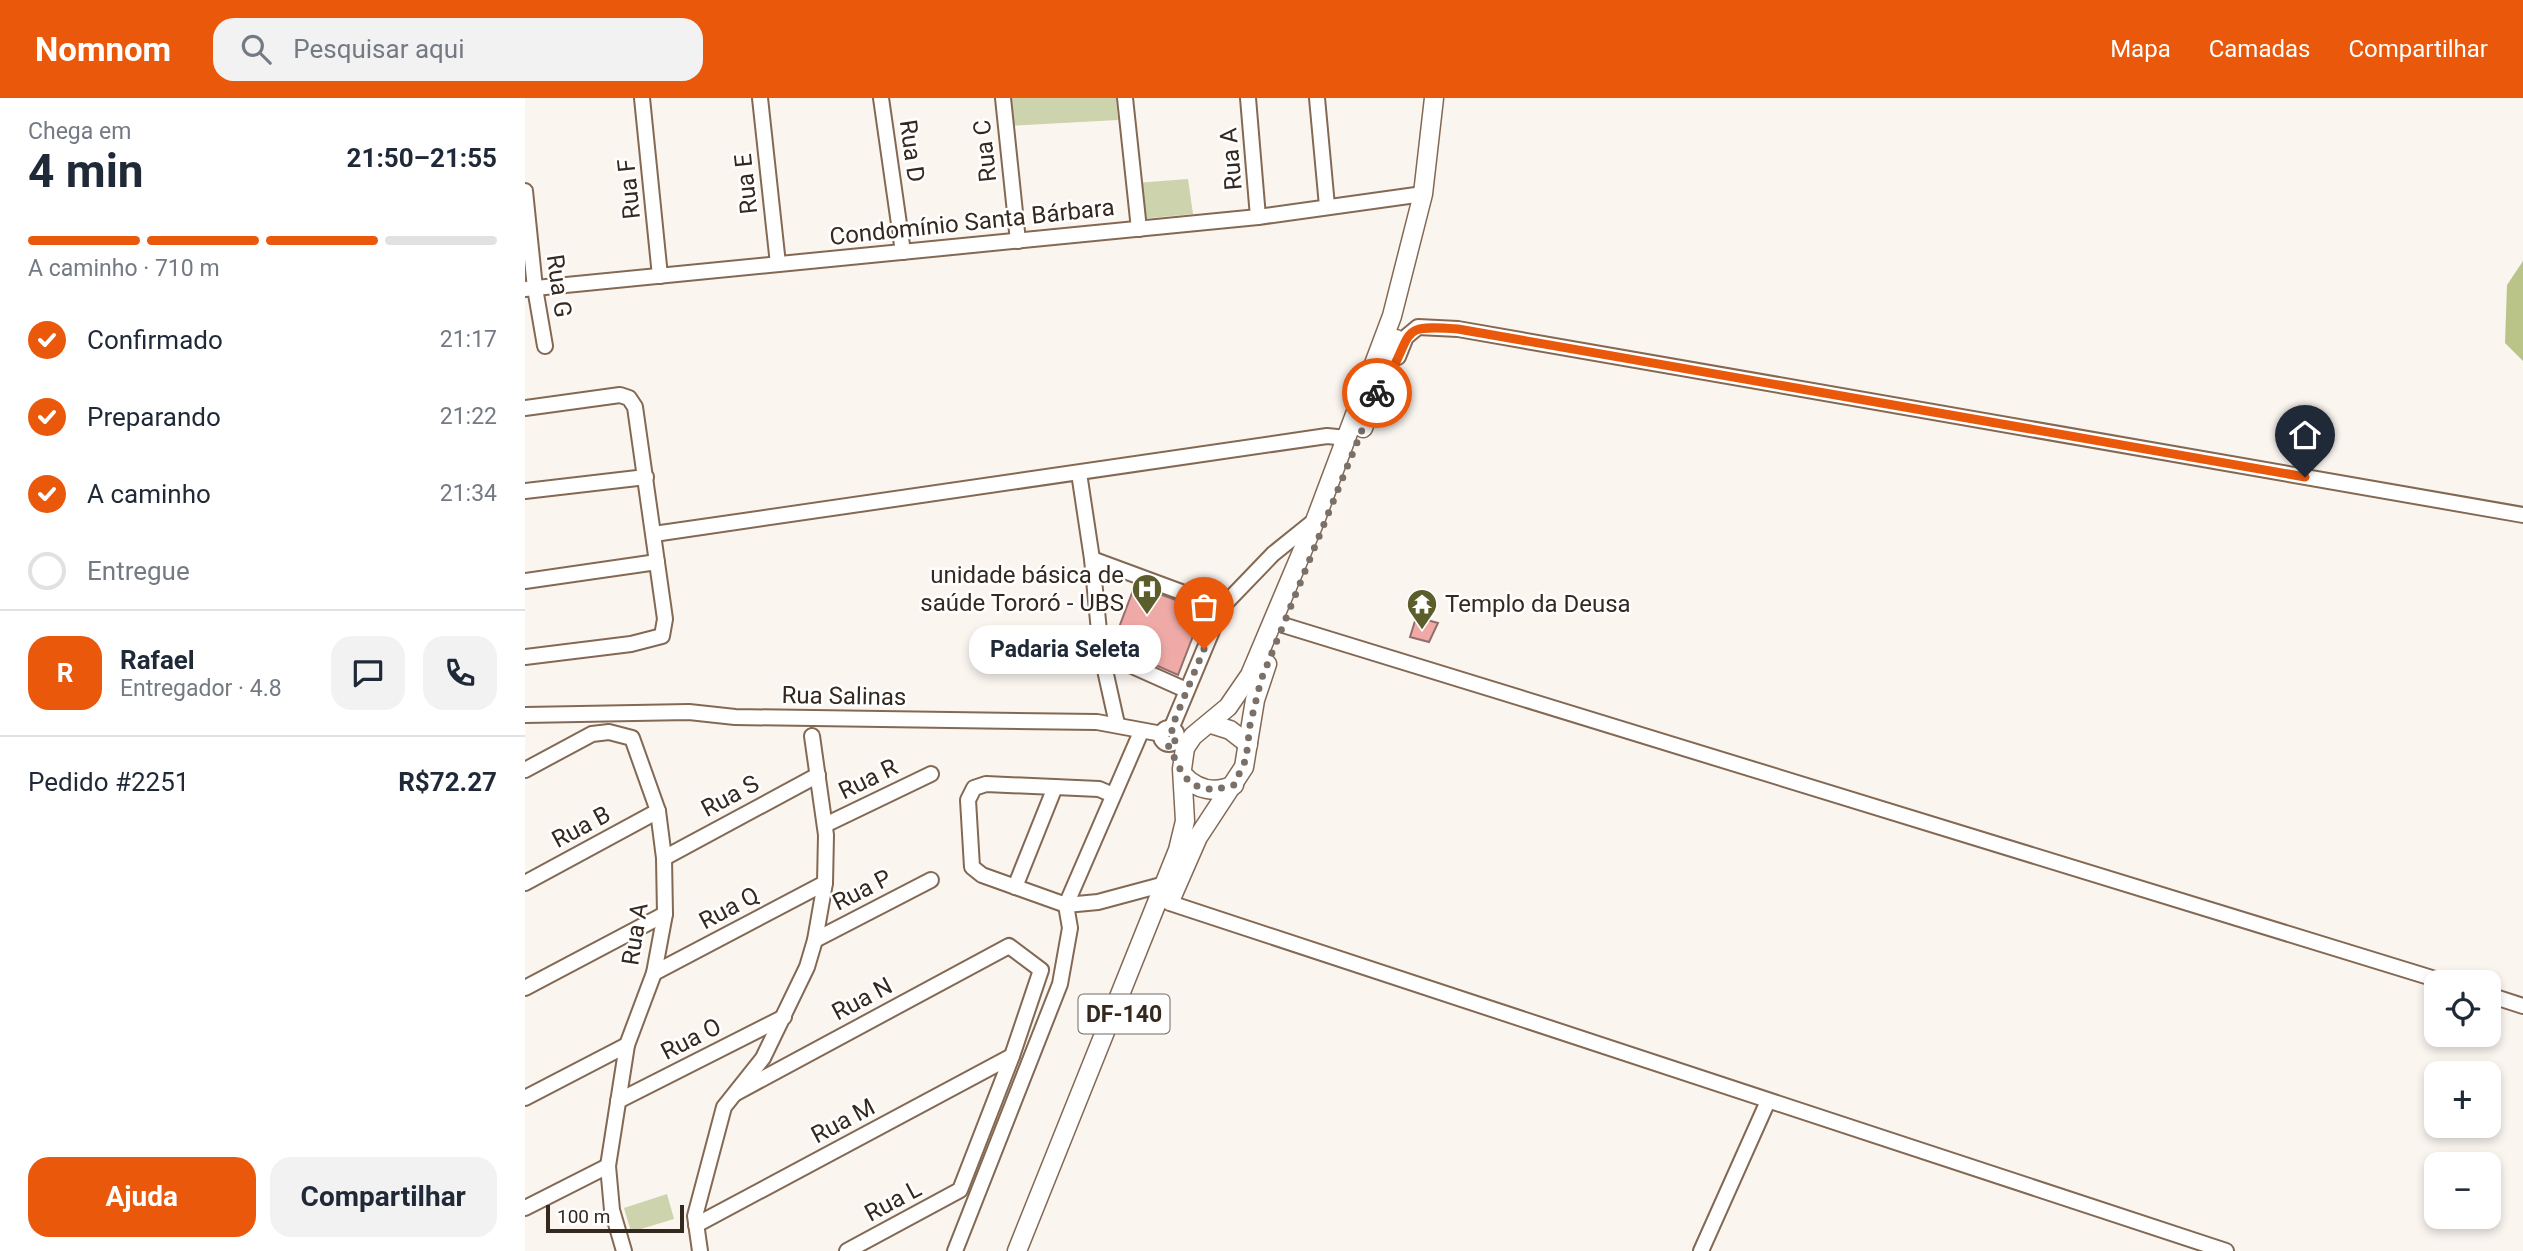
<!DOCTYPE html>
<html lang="pt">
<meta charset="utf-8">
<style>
body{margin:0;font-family:Roboto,sans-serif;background:#f2f2f3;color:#1f2937;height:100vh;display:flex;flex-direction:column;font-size:26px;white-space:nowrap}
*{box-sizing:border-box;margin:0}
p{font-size:23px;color:#747a83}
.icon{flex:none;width:38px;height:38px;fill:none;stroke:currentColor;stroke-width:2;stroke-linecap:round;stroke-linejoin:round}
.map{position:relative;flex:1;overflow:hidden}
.drawer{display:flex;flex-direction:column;background:#fff;width:525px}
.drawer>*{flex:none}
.buttons{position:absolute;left:1899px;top:872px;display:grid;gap:14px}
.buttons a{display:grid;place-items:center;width:77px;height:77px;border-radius:14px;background:#fff;box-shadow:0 4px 10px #0003;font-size:35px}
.scale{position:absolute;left:21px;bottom:18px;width:138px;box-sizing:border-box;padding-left:7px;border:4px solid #34281f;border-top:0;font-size:19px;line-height:24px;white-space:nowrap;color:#34281f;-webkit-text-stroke:5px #fff;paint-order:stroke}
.pin{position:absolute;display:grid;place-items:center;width:60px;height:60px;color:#fff;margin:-72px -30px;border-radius:50% 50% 50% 0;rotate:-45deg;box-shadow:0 0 7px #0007}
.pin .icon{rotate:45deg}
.courier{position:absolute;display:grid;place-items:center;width:70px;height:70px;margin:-35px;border:5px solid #ea580c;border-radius:50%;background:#fff;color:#222;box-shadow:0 2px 9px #0007}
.bubble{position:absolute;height:49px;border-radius:21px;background:#fff;box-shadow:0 4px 10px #0003;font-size:23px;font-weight:700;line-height:49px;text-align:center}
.headline em{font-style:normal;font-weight:700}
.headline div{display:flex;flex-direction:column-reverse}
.headline{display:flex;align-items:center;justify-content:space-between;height:119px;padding:0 28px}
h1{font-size:46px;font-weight:700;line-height:52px}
.bar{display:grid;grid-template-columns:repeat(4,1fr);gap:10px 7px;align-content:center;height:84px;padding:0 28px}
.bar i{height:9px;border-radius:5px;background:#e0e1e3}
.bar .on{background:#ea580c}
.bar p{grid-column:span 4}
.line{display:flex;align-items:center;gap:18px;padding:0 28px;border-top:2px solid #e0e1e3}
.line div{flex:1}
.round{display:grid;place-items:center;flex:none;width:74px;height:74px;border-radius:21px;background:#f2f2f3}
ol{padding:0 28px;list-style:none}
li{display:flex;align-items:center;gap:21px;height:77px}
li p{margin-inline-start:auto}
li .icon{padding:7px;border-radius:50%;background:#ea580c;color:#fff;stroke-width:4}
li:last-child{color:#747a83}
li i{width:38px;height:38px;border:4px solid #e0e1e3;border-radius:50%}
.primary-button{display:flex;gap:14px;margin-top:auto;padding:14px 28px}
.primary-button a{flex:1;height:80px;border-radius:21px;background:#ea580c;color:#fff;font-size:28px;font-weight:700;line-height:80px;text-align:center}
.primary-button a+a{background:#f2f2f3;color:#1f2937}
header{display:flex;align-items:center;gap:42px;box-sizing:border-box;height:98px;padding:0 35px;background:#ea580c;color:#fff}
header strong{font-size:33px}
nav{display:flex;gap:38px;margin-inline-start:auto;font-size:24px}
.search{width:490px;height:63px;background:#f2f2f3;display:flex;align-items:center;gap:18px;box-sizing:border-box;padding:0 24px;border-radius:21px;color:#747a83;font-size:26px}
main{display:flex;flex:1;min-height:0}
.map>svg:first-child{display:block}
.green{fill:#ccd3ad}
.forest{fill:#bbc488}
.building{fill:#efaaa7;stroke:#936e6c;stroke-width:2}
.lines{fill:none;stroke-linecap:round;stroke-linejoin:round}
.minor-casing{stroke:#836953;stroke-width:18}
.major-casing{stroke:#836953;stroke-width:21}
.minor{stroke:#fff;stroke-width:14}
.major{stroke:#fff;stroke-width:18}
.done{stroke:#7a7068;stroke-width:7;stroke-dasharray:0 12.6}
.route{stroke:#ea580c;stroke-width:9}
.labels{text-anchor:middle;stroke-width:5;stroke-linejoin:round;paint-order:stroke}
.shield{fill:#fff;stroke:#716862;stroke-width:2}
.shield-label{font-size:23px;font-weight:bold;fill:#34281f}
.street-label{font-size:24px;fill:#34281f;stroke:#fff}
.poi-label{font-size:24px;fill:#34281f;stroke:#fff;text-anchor:end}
</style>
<header>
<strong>Nomnom</strong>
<div class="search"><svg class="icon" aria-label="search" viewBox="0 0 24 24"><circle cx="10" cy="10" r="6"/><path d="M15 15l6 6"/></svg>Pesquisar aqui</div>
<nav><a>Mapa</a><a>Camadas</a><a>Compartilhar</a></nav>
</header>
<main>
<section class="drawer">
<div class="headline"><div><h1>4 min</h1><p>Chega em</p></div><em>21:50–21:55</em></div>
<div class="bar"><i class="on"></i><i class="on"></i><i class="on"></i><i></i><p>A caminho · 710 m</p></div>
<ol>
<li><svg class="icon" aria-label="check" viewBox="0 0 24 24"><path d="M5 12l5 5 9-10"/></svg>Confirmado<p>21:17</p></li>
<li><svg class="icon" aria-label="check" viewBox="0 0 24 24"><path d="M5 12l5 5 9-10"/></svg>Preparando<p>21:22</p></li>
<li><svg class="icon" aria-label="check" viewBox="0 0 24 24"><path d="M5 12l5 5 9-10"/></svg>A caminho<p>21:34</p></li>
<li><i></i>Entregue</li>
</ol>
<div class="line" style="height:126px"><b class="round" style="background:#ea580c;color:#fff">R</b><div><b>Rafael</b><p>Entregador · 4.8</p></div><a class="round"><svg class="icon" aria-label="chat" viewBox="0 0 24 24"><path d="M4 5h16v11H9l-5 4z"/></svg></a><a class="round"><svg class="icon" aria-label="phone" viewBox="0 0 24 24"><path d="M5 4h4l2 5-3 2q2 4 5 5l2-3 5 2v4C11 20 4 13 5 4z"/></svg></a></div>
<div class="line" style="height:91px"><div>Pedido #2251</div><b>R$72.27</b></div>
<div class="primary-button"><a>Ajuda</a><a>Compartilhar</a></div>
</section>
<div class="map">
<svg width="1998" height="1153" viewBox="0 0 1998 1153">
<rect width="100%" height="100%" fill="#fbf5f0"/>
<g class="green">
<polygon points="480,0 591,0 593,22 483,28"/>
<polygon points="663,81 668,116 615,121 611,85"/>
<polygon points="142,1096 149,1121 106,1134 99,1110"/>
</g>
<polygon class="forest" points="1998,163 1998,263 1980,245 1982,187"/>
<g class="building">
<polygon points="610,487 678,512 653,577 587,548"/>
<polygon points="902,522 913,525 904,544 885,539 890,523 901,526"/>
</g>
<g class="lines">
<g class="minor-casing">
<g id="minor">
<polyline points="117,0 135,178"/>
<polyline points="235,0 253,166"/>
<polyline points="356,0 378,154"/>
<polyline points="478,0 493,143"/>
<polyline points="600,0 614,131"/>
<polyline points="723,0 733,119"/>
<polyline points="792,0 802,108"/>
<polyline points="0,93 10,190 20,248"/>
<polyline points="0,191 733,119 898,96"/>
<polyline points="873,259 881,239 893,229 933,231 1998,417"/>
<polyline points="0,310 95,297 104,300 110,309 140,521 137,538 106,546 0,559"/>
<polyline points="554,375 567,461 576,554 592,626"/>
<polyline points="0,393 121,379"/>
<polyline points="129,436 802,338 822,340"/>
<polyline points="567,461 697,509"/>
<polyline points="0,483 132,464"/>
<polyline points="758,527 1920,884"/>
<polyline points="576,554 661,592"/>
<polyline points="0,617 164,614 210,619 572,624 637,636"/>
<circle cx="644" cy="638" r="8"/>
<polyline points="646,631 697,509 748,456 789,423"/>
<polyline points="0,672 67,636 84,634 107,640 133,713 139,760 140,816 129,875 102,947 83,1068 87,1112 99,1153"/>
<polyline points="588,697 574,691 461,686 449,690 443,702 447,769 457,777 541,807 573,804 640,786"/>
<polyline points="300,727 406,676"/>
<polyline points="139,760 293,677"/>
<polyline points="0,785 133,713"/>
<polyline points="490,789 530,689"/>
<polyline points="645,805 1701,1153"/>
<polyline points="290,842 406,782"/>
<polyline points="129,875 300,785"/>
<polyline points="0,890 140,816"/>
<polyline points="1964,897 1998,908"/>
<polyline points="211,995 484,848 516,872 487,958 435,1092 322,1153"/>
<polyline points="0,1000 102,947"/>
<polyline points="93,1003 259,919"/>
<polyline points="0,1110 83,1068"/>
<polyline points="171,1127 487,958"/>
<polyline points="175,1153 170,1118 199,1009 238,960 282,869 290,842 300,785 301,737 287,638"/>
<polyline points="430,1153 535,886 545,830 541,807 616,634"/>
<polyline points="1176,1153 1243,1003"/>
</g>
</g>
<g class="major-casing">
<g id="major">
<polyline points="838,330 871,241"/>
<polyline points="686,626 705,632 723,646"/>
<path d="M658,677C672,692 690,696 709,687"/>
<polyline points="645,803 673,739 719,669 730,602 742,566"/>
<polyline points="492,1153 653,752 660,723 657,671 660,650 668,638 703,609 725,577 790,423 867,218 898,96 909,0"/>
</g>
</g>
<use href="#minor" class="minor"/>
<use href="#major" class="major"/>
</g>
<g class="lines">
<polyline class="done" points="679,551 646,631 652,640 648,645 642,645 658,677 668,687 688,692 709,687 721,661 725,627 736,582 852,295"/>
<path class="route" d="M852,295L859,279L865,276C889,231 875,227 933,231L1780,379"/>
</g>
<defs>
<g id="hospital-pin" transform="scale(1.575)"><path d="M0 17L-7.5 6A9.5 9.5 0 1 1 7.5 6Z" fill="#5b5d2a" stroke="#fff"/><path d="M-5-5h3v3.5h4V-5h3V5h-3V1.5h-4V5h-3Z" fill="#fff"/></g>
<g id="temple-pin" transform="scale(1.575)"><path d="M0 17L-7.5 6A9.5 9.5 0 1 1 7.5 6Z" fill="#5b5d2a" stroke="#fff"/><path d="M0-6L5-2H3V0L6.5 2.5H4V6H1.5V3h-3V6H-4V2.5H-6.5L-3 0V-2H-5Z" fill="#fff"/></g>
</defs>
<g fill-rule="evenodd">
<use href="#hospital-pin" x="622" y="491"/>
<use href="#temple-pin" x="897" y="506"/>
</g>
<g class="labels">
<rect class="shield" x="553.5" y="896.5" width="91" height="39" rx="5"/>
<g class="shield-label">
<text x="599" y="924">DF-140</text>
</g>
<g class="street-label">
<text transform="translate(387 53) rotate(82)" y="8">Rua D</text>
<text transform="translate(460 53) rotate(-96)" y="8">Rua C</text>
<text transform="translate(706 61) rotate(-95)" y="8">Rua A</text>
<text transform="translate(221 86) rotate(-96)" y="8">Rua E</text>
<text transform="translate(104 91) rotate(-96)" y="8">Rua F</text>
<text transform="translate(447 124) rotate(-6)" y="8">Condomínio Santa Bárbara</text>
<text transform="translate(34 188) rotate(82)" y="8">Rua G</text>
<text transform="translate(319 598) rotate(1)" y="8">Rua Salinas</text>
<text transform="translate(343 681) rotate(-26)" y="8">Rua R</text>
<text transform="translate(205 698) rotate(-28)" y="8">Rua S</text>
<text transform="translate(56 729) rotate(-28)" y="8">Rua B</text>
<text transform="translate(337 792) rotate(-27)" y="8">Rua P</text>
<text transform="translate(204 810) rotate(-28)" y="8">Rua Q</text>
<text transform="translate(110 836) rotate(-81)" y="8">Rua A</text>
<text transform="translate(337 901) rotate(-28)" y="8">Rua N</text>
<text transform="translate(166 941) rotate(-27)" y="8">Rua O</text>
<text transform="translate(318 1023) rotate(-28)" y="8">Rua M</text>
<text transform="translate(368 1103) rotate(-28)" y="8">Rua L</text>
</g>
<g class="poi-label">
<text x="599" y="485">unidade básica de<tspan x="599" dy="28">saúde Tororó - UBS</tspan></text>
<text x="920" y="514" text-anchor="start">Templo da Deusa</text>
</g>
</g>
</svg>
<div class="buttons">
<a><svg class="icon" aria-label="locate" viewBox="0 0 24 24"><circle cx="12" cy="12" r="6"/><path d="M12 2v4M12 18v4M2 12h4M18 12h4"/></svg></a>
<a>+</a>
<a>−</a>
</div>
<div class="scale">100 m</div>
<div class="pin" style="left:679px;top:551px;background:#ea580c"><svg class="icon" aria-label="bag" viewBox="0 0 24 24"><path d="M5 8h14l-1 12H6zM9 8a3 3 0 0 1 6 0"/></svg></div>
<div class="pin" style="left:1780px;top:379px;background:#1f2937"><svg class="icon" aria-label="home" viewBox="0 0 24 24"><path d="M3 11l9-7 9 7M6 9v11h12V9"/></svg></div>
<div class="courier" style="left:852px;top:295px"><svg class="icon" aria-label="bike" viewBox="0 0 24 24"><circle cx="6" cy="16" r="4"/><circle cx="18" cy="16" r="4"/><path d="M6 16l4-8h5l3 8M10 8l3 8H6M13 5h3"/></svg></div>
<div class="bubble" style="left:444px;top:527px;width:192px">Padaria Seleta</div>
</div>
</main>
